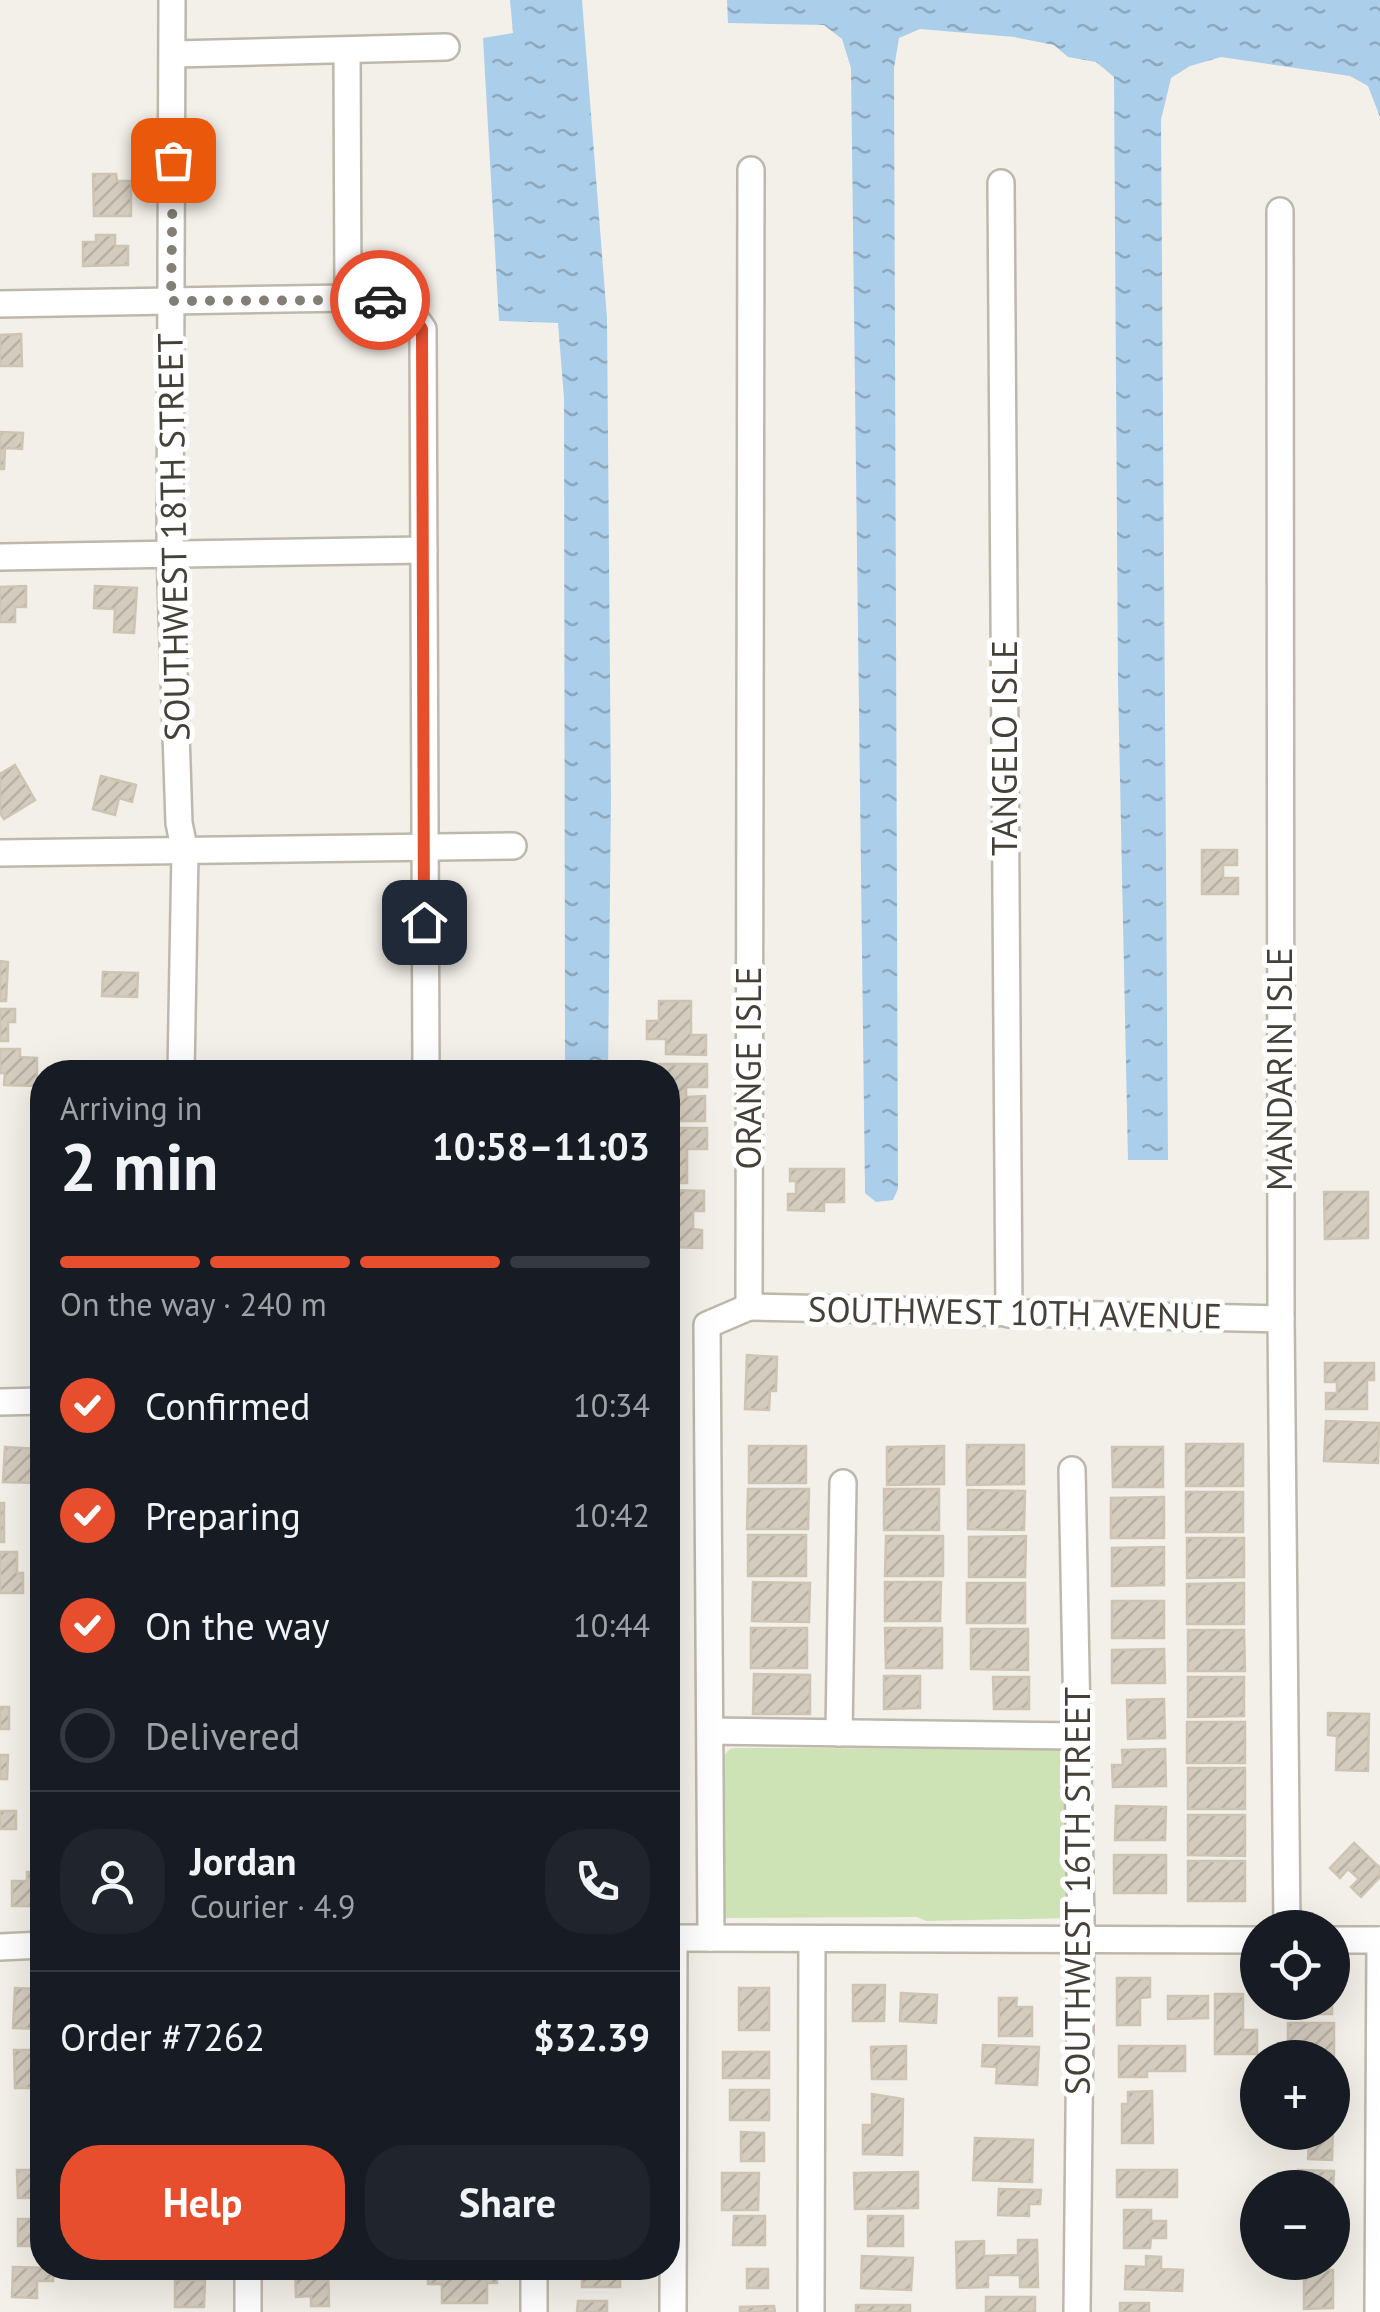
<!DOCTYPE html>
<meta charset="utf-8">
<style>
body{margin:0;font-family:"PT Sans",sans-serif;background:#20242c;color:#f1f3f6;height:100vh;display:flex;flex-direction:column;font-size:38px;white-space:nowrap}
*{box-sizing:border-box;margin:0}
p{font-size:32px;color:#9ea1a6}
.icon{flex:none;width:55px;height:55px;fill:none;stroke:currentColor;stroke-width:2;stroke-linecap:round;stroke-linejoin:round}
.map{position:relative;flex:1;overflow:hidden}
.details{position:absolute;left:30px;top:1060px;width:650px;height:1220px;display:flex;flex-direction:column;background:#171b24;border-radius:40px;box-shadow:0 10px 40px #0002}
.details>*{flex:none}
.fabs{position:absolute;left:1240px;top:1910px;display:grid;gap:20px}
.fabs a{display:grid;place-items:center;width:110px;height:110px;border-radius:50%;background:#171b24;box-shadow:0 10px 40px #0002;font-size:50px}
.pin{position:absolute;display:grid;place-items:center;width:85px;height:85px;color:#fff;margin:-42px;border-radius:20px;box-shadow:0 5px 15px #0006}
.courier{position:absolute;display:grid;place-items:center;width:100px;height:100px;margin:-50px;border:8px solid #e64e2d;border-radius:50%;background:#fff;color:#222;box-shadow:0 2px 12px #0007}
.summary em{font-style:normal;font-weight:700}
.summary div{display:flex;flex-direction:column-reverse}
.summary{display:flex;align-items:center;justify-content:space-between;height:170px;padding:0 30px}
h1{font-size:65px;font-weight:700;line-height:75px}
.bar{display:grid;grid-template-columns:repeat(4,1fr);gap:15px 10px;align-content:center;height:120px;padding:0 30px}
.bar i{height:12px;border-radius:8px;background:#363941}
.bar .selected{background:#e64e2d}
.bar p{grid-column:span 4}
.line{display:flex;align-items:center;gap:25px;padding:0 30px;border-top:2px solid #363941}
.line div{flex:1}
.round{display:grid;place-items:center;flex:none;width:105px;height:105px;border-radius:40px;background:#20242c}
ol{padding:0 30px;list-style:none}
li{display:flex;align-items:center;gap:30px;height:110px}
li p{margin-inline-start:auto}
li .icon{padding:10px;border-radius:50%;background:#e64e2d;color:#fff;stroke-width:4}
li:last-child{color:#9ea1a6}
li i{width:55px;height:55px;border:5px solid #363941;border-radius:50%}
.button{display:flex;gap:20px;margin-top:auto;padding:20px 30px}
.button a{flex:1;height:115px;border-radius:40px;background:#e64e2d;color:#fff;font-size:40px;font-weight:700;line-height:115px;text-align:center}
.button a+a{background:#20242c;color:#f1f3f6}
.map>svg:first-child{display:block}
.green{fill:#cde3b6}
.water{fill:url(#water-ripples)}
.building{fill:url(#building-hatch);stroke:#cec4b3;stroke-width:2.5}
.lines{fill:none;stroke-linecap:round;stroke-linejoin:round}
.minor-casing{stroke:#beb8ac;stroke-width:30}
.minor{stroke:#fff;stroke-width:25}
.done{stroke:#837e76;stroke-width:10;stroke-dasharray:0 18}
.route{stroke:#e64e2d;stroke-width:12}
.labels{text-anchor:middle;stroke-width:10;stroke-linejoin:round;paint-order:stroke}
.street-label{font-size:35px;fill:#464138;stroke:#fff}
</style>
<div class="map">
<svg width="1380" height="2312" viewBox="0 0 1380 2312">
<defs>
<pattern id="water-ripples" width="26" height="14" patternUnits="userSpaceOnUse" patternTransform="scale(2.5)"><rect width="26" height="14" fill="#abceea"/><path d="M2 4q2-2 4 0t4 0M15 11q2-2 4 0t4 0" fill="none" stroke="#8da9bf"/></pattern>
<pattern id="building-hatch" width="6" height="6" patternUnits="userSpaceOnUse" patternTransform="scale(2.5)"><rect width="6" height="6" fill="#d4ccbf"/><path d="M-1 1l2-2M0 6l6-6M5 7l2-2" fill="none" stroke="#b7b0a5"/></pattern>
</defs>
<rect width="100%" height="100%" fill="#f3f0e9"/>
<polygon class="green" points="736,1748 1066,1749 1070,1918 926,1921 917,1917 724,1918 720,1759 730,1749"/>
<g class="water">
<polygon points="510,0 582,0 607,318 611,798 608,1072 565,1072 564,398 558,323 499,321 483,38 513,33"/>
<polygon points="727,0 1380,0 1380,117 1368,86 1350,76 1221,57 1190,66 1171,78 1161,120 1168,1160 1128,1160 1118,684 1114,77 1096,62 1068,57 1054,45 1014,37 920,29 899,38 894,68 898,1189 893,1200 876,1202 865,1193 851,68 842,39 824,25 728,23"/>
</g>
<g class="building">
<polygon points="93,174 116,174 117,181 131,181 131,216 94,216"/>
<polygon points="96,235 115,235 115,246 128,246 128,265 83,266 83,242 96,242"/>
<polygon points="21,334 22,366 0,366 0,335"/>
<polygon points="0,432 23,433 22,449 5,448 4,469 0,469"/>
<polygon points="26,586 26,607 15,607 15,622 0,622 0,587"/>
<polygon points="95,586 137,588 134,633 114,632 115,609 94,608"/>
<polygon points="15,765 35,800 4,819 0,813 0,774"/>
<polygon points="101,776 136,785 132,802 119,798 115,815 93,809"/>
<polygon points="1202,850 1237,850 1237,865 1223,865 1223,878 1238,878 1238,894 1202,894"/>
<polygon points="0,961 8,962 6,1001 0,1001"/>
<polygon points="103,972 138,973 137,997 102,996"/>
<polygon points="659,1001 691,1001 691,1035 706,1035 706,1055 666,1054 666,1039 647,1039 647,1021 659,1021"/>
<polygon points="0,1009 15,1009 15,1022 8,1022 8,1041 0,1041"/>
<polygon points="0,1049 20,1049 20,1057 37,1058 37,1086 4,1085 5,1073 0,1073"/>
<polygon points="651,1064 707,1064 707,1087 686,1087 686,1097 705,1096 705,1121 668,1121 668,1072 651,1072"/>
<polygon points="668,1128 707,1128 707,1149 687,1149 687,1183 668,1183"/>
<polygon points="790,1169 844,1169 844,1202 824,1202 824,1211 788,1210 788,1194 796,1194 796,1181 790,1181"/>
<polygon points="668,1190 704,1191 704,1211 693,1211 693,1229 702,1230 702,1248 668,1247"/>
<polygon points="1324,1192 1368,1192 1368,1238 1325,1239"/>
<polygon points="747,1355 777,1357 776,1391 770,1391 769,1410 745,1409"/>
<polygon points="1325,1363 1374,1363 1374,1380 1367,1380 1367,1409 1326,1409 1326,1393 1337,1393 1337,1382 1325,1382"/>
<polygon points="1326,1421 1379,1423 1378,1463 1324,1461"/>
<rect x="1186" y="1444" width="57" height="42"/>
<polygon points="967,1445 1024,1445 1024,1484 967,1485"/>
<rect x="749" y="1446" width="57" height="37"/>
<polygon points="944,1446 944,1484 887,1485 887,1447"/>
<polygon points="5,1447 39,1449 37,1483 3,1482"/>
<polygon points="1112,1447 1163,1447 1163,1487 1113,1487"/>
<polygon points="748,1489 809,1489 808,1529 747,1529"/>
<rect x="884" y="1489" width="55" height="41"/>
<polygon points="968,1490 1025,1491 1024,1530 968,1529"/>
<rect x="1186" y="1492" width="57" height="40"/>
<polygon points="1164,1497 1164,1538 1111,1538 1111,1498"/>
<rect x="0" y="1503" width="4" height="39"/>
<rect x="748" y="1535" width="58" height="41"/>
<polygon points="886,1536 943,1536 943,1576 885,1576"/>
<polygon points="1026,1536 1025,1577 969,1577 969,1537"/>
<polygon points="1187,1538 1244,1538 1244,1577 1187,1578"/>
<polygon points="1164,1547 1164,1585 1112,1586 1112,1548"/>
<polygon points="0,1552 17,1552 17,1573 23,1573 23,1593 0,1593"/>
<polygon points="753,1582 810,1583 809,1622 752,1621"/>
<polygon points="885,1582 941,1582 940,1621 885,1621"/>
<rect x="967" y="1583" width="58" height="40"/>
<polygon points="1244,1583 1244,1624 1187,1624 1187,1584"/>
<rect x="1112" y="1601" width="52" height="37"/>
<rect x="751" y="1628" width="56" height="40"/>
<polygon points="885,1628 942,1628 942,1668 886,1668"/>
<polygon points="971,1629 1028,1629 1028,1670 971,1669"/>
<polygon points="1188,1630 1244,1630 1245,1671 1188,1671"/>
<polygon points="1164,1649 1165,1683 1112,1683 1112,1650"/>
<polygon points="754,1674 810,1675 810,1714 753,1714"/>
<polygon points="884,1676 920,1676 920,1708 884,1709"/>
<polygon points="993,1677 1029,1677 1029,1709 994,1709"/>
<polygon points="1188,1677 1244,1677 1244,1716 1188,1717"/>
<polygon points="1164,1699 1165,1738 1128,1739 1127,1700"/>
<rect x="0" y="1707" width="9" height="22"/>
<polygon points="1328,1713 1369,1714 1368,1771 1336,1770 1337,1736 1328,1735"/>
<rect x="1187" y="1722" width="58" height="41"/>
<polygon points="1165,1749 1166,1786 1113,1787 1112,1765 1123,1765 1122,1750"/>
<polygon points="0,1755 8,1755 7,1779 0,1779"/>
<rect x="1188" y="1768" width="57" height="41"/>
<polygon points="1116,1806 1166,1807 1165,1840 1115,1840"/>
<rect x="0" y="1811" width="16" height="18"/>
<polygon points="1188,1815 1245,1815 1245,1856 1188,1855"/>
<polygon points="1354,1843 1380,1868 1380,1877 1361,1897 1351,1887 1359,1879 1348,1869 1340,1878 1330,1868"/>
<rect x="1114" y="1855" width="52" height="38"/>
<rect x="1188" y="1861" width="57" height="40"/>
<polygon points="27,1872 42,1872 42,1906 12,1906 12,1881 27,1881"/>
<polygon points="1117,1978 1150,1978 1150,1997 1140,1998 1140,2025 1117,2025"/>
<polygon points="853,1985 885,1985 884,2021 853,2021"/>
<polygon points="15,1988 42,1989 41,2029 13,2028"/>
<rect x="739" y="1988" width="30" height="42"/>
<polygon points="901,1993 937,1995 936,2023 900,2021"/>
<polygon points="1215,1994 1243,1994 1243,2030 1257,2030 1257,2054 1215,2054"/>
<polygon points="1168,1996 1208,1996 1208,2018 1168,2019"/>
<polygon points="999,1998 1017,1998 1016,2007 1032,2007 1032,2036 999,2036"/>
<rect x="1298" y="2002" width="34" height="12"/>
<polygon points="1288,2023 1334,2023 1334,2061 1332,2058 1308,2058 1307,2043 1288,2043"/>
<polygon points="983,2045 1039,2047 1037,2085 996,2083 997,2067 982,2066"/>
<polygon points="906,2046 906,2079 872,2079 871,2047"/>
<polygon points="1119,2046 1185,2046 1185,2071 1147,2071 1147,2077 1119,2077"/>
<polygon points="14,2050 42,2050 41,2088 15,2088"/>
<rect x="723" y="2052" width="46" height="26"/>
<rect x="730" y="2090" width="39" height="30"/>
<polygon points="1152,2091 1153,2143 1122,2143 1122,2104 1128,2104 1128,2092"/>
<polygon points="872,2094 903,2099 902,2155 863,2154 863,2125 872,2125"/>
<rect x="35" y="2116" width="7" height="34"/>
<polygon points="1333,2125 1332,2160 1308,2159 1309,2141 1301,2141 1301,2132 1332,2132"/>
<polygon points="741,2132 764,2133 764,2161 741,2161"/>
<polygon points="975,2138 1033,2140 1032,2182 973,2180"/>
<polygon points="17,2170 42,2170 42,2198 18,2198"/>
<rect x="1117" y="2170" width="60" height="27"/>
<polygon points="1298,2170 1334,2171 1332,2210 1332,2188 1298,2188"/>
<polygon points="918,2172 918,2208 855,2209 854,2173"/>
<polygon points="722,2173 759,2173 758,2210 722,2210"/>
<polygon points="999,2189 1041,2190 1040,2204 1029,2204 1029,2216 998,2215"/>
<polygon points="1124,2210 1151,2210 1151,2221 1166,2221 1166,2238 1151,2238 1150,2248 1124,2248"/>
<polygon points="734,2216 765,2216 765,2245 733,2245"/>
<rect x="868" y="2216" width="35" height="30"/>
<rect x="18" y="2219" width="24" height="27"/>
<polygon points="1018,2240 1037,2240 1038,2287 1020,2287 1020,2275 988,2275 988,2287 957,2288 956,2242 984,2241 984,2256 1018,2255"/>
<polygon points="862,2256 913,2258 911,2290 861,2288"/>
<polygon points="1146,2256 1161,2257 1161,2269 1183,2270 1182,2291 1125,2289 1126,2266 1146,2267"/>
<polygon points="13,2267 54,2268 53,2281 37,2281 37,2298 12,2297"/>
<polygon points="295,2268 328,2268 329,2306 311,2306 311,2296 296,2297"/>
<polygon points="428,2268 497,2268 497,2283 487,2283 487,2303 442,2303 442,2284 428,2284"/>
<polygon points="582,2268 630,2268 630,2276 620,2275 620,2287 582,2287"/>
<rect x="747" y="2269" width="21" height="19"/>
<polygon points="1304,2270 1333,2270 1333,2308 1304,2309"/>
<polygon points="175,2280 205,2280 204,2307 175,2307"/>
<rect x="986" y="2297" width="49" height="15"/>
<polygon points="578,2301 607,2301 607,2312 577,2312"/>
<rect x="1120" y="2303" width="29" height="9"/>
<rect x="856" y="2305" width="54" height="7"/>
<polygon points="774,2306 775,2312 740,2312 740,2307"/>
</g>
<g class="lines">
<g class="minor-casing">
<g id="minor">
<polyline points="172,0 170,553 179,823 185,852 181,1072"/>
<polyline points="347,51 348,298"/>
<polyline points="174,54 446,47"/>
<polyline points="1001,183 1009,1314"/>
<polyline points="1280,211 1281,1319 1287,1928"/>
<path d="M0,304L348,298C383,300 402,297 423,329L426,1072"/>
<polyline points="0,557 424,550"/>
<polyline points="0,853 513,846"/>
<polyline points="749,1307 1281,1319"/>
<polyline points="0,1402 42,1401"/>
<polyline points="1072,1470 1081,1921 1077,2312"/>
<polyline points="710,1731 1079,1736"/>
<polyline points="839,1733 843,1483"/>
<polyline points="668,1938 1258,1940"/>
<polyline points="711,1938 707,1325 749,1307 751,170"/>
<polyline points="1332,1940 1380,1940"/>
<polyline points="0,1947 42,1945"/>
<polyline points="248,2268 248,2312"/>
<polyline points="534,2268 534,2312"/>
<polyline points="673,2312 674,1938"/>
<polyline points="811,2312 812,1939"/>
<polyline points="1378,2312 1380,1940"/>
</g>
</g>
<use href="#minor" class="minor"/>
</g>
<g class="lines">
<polyline class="done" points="173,160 171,301 380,300"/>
<path class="route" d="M380,300C401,302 412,312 422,329L424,922"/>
</g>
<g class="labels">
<g class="street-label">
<text transform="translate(174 537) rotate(-91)" y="12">SOUTHWEST 18TH STREET</text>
<text transform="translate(1005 748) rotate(-90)" y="12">TANGELO ISLE</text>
<text transform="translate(749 1068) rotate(-90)" y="12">ORANGE ISLE</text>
<text transform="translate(1280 1069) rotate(-90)" y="12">MANDARIN ISLE</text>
<text transform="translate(1015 1313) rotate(1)" y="12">SOUTHWEST 10TH AVENUE</text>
<text transform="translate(1078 1891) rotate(-90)" y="12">SOUTHWEST 16TH STREET</text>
</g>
</g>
</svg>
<div class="fabs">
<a><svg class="icon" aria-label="locate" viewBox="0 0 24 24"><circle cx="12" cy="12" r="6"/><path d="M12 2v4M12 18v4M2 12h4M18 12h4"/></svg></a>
<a>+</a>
<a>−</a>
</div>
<div class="pin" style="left:173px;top:160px;background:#ea580c"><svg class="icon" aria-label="bag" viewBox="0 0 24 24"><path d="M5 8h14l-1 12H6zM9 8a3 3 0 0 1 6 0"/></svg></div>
<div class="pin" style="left:424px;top:922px;background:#1f2937"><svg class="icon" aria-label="home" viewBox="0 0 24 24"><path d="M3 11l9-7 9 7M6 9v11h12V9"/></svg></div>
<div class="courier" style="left:380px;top:300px"><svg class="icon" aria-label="car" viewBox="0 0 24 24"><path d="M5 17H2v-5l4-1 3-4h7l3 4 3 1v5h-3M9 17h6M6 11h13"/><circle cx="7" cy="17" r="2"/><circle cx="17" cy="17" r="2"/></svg></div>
<section class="details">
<div class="summary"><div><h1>2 min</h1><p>Arriving in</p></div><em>10:58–11:03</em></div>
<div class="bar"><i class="selected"></i><i class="selected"></i><i class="selected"></i><i></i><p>On the way · 240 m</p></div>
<ol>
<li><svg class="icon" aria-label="check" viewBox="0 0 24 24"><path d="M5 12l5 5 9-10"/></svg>Confirmed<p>10:34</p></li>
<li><svg class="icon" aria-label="check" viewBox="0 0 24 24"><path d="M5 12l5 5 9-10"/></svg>Preparing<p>10:42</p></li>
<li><svg class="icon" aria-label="check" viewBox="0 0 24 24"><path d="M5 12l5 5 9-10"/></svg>On the way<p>10:44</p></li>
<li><i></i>Delivered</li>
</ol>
<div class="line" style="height:180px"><a class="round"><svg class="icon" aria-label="person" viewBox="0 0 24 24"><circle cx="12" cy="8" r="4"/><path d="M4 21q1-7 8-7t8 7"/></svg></a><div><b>Jordan</b><p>Courier · 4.9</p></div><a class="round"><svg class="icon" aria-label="phone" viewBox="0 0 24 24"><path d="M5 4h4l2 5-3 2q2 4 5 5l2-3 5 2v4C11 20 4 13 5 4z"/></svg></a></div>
<div class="line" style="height:130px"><div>Order #7262</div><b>$32.39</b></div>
<div class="button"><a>Help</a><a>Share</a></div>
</section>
</div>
